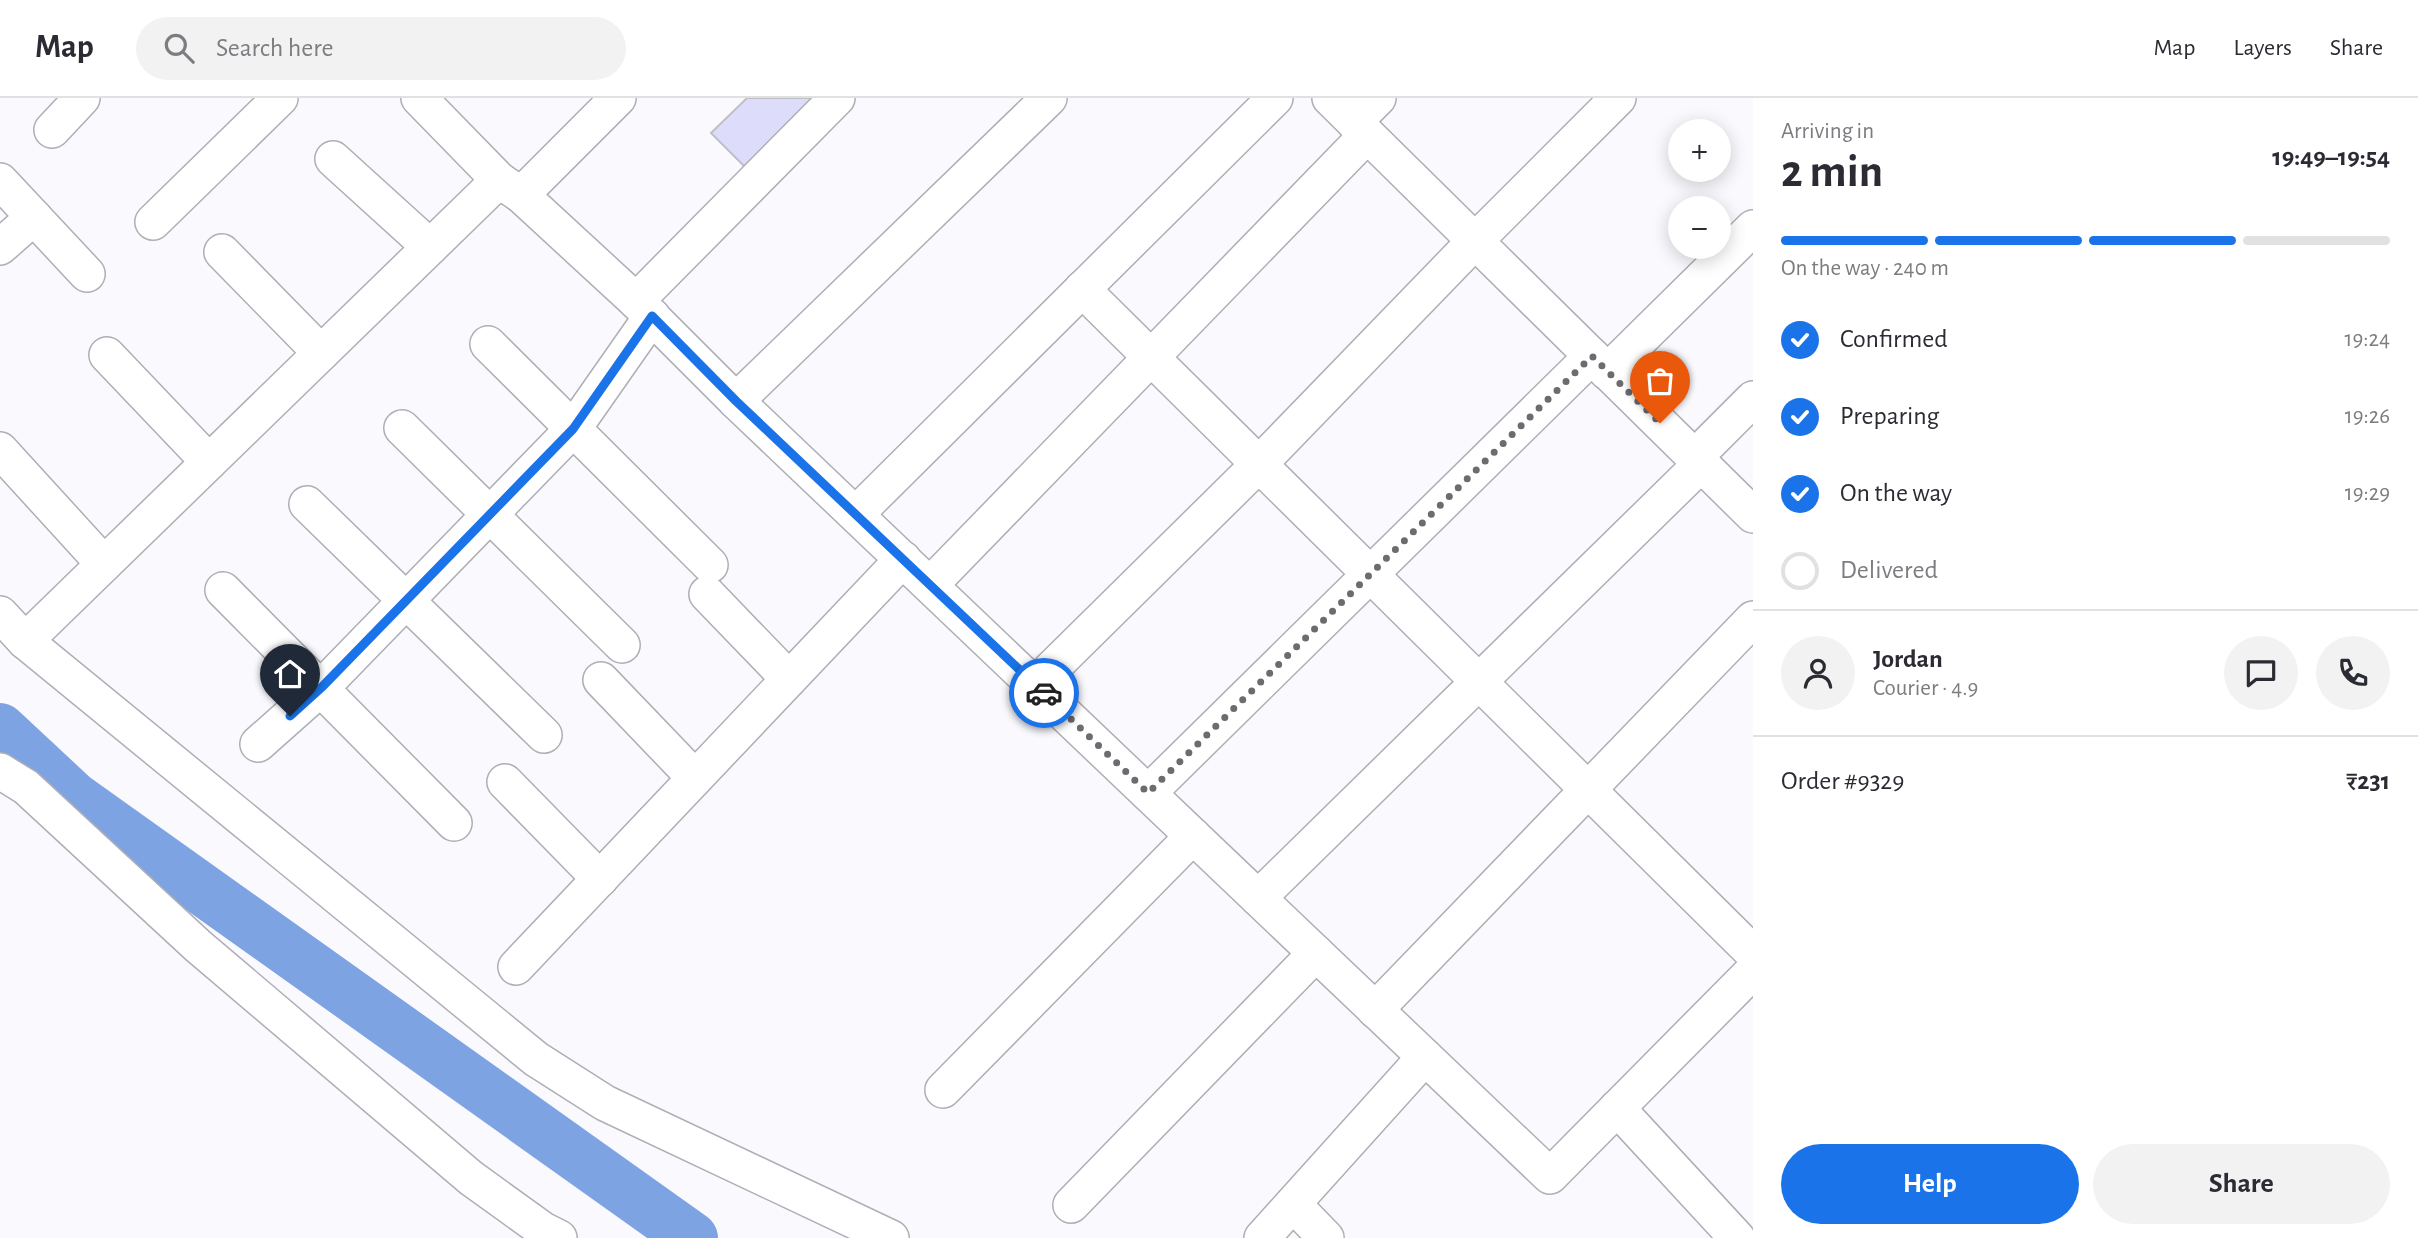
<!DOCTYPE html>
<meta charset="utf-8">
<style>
body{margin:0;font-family:"Alegreya Sans",sans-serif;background:#f2f2f3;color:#2b2b33;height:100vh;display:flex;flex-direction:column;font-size:26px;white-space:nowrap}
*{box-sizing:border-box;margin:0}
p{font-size:23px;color:#7c7c81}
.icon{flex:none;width:38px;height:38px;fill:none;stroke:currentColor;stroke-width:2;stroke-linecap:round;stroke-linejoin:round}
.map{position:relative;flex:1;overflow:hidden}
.details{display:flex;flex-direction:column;background:#fff;width:665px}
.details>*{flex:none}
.buttons{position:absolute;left:1668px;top:21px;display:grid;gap:14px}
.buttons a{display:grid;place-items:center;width:63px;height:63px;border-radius:50%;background:#fff;box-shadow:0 4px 18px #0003;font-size:35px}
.pin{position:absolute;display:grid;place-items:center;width:60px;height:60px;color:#fff;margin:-72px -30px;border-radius:50% 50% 50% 0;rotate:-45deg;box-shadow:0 0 7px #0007}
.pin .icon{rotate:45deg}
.courier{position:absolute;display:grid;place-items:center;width:70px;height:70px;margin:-35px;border:5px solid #1a73e8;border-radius:50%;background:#fff;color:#222;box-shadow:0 2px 9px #0007}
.overview em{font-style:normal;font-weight:700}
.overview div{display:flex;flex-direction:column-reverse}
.overview{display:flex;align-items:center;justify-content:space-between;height:119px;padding:0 28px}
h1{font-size:46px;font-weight:700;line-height:52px}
.bar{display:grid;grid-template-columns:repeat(4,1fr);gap:10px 7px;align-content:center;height:84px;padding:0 28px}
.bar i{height:9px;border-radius:5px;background:#e1e1e2}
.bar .on{background:#1a73e8}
.bar p{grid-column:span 4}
.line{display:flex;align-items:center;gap:18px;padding:0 28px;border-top:2px solid #e1e1e2}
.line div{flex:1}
.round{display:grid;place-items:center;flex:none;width:74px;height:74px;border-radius:37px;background:#f2f2f3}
ol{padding:0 28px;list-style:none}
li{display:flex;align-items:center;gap:21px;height:77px}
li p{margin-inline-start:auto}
li .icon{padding:7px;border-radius:50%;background:#1a73e8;color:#fff;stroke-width:4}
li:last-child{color:#7c7c81}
li i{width:38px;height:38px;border:4px solid #e1e1e2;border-radius:50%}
.cta{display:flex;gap:14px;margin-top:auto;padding:14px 28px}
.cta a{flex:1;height:80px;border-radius:42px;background:#1a73e8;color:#fff;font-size:28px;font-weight:700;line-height:80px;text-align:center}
.cta a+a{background:#f2f2f3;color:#2b2b33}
header{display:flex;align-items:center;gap:42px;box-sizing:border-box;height:98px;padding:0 35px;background:#fff;border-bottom:2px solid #e1e1e2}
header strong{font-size:33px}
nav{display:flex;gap:38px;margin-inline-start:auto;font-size:24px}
.search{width:490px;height:63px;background:#f2f2f3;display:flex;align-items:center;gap:18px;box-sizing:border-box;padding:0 24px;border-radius:38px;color:#7c7c81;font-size:26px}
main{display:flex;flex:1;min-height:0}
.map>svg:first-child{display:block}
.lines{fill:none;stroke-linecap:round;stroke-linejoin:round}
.river{stroke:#7ea3e3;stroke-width:52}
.building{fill:#ddddfb;stroke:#bfbfc8;stroke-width:2}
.street-casing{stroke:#aeaeb6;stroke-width:38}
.street{stroke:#fff;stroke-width:35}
.done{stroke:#6c6c70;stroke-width:7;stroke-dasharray:0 12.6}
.route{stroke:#1a73e8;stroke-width:9}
</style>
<header>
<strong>Map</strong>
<div class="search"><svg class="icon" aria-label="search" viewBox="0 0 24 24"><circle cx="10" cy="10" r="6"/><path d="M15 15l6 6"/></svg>Search here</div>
<nav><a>Map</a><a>Layers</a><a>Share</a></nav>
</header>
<main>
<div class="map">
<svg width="1753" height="1140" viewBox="0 0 1753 1140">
<rect width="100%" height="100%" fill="#fafafe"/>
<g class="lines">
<polyline class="river" points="0,631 74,700 692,1140"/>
</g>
<polygon class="building" points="747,0 816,0 746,70 711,35"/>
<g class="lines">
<g class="street-casing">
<g id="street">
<polyline points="419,0 499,82 521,97 636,203 736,303 1550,1078 1753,873"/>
<polyline points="1330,0 1753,417"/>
<polyline points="1354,24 1378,0"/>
<polyline points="52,32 82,0"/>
<polyline points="333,61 430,149"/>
<polyline points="0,83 87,176"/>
<polyline points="521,97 618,0"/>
<polyline points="153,124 280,0"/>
<polyline points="0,149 34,119"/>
<polyline points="222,154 321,255"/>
<polyline points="1082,191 1753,855"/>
<polyline points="636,203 837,0"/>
<polyline points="488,246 710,467"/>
<polyline points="107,257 209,364"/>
<polyline points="1607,274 1753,130"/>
<polyline points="736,303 1049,0"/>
<polyline points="402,330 622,547"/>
<polyline points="0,352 104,466"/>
<polyline points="1695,359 1753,301"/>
<polyline points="307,406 544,637"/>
<polyline points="856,416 1275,0"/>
<polyline points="930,487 1367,37"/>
<polyline points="223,492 454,725"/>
<polyline points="707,496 789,581"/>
<polyline points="0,516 25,543 536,961 605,1005 891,1140"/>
<polyline points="25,543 499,82"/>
<polyline points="601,582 695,680"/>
<polyline points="1035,587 1259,366 1475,143 1618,0"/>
<polyline points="258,646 321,590 573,331 652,218"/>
<polyline points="0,673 26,689 198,848 471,1080 543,1132 559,1140"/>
<polyline points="505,684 600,781"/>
<polyline points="1148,695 1592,258"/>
<polyline points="1258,800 1701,366"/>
<polyline points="516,869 903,461"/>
<polyline points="1375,912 1753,521"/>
<polyline points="943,992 1193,738"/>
<polyline points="1617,1010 1737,1140"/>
<polyline points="1293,1106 1326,1140"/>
<polyline points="1071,1107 1316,855"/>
<polyline points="1262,1140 1425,959"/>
</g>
</g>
<use href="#street" class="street"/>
</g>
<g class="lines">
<polyline class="done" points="1044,595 1148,695 1592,258 1660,325"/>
<polyline class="route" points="290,618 321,590 573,331 652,218 736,303 1044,595"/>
</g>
</svg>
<div class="buttons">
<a>+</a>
<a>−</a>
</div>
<div class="pin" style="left:1660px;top:325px;background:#ea580c"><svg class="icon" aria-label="bag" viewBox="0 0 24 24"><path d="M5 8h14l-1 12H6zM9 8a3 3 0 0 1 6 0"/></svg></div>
<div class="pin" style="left:290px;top:618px;background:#1f2937"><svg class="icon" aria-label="home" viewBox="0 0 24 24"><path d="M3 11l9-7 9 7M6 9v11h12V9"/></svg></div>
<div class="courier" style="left:1044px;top:595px"><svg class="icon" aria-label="car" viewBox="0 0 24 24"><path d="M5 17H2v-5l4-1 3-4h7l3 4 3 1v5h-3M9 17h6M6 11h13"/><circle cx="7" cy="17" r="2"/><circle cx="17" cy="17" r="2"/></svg></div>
</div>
<section class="details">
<div class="overview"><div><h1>2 min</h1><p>Arriving in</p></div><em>19:49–19:54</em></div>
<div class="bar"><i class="on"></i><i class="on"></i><i class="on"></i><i></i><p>On the way · 240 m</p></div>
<ol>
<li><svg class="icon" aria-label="check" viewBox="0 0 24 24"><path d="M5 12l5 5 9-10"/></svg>Confirmed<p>19:24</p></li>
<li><svg class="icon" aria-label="check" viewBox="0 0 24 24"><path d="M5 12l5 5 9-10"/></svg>Preparing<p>19:26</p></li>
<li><svg class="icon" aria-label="check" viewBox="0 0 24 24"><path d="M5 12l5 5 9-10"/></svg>On the way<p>19:29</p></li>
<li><i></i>Delivered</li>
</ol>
<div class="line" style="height:126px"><a class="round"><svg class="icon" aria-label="person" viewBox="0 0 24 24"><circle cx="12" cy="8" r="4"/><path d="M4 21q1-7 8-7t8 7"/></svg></a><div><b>Jordan</b><p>Courier · 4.9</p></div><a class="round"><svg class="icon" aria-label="chat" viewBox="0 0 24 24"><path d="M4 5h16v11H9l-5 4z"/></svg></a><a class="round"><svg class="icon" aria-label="phone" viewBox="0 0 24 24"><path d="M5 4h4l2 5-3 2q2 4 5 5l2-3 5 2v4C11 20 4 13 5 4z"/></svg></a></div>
<div class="line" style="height:91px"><div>Order #9329</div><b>₹231</b></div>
<div class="cta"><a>Help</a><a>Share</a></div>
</section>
</main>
